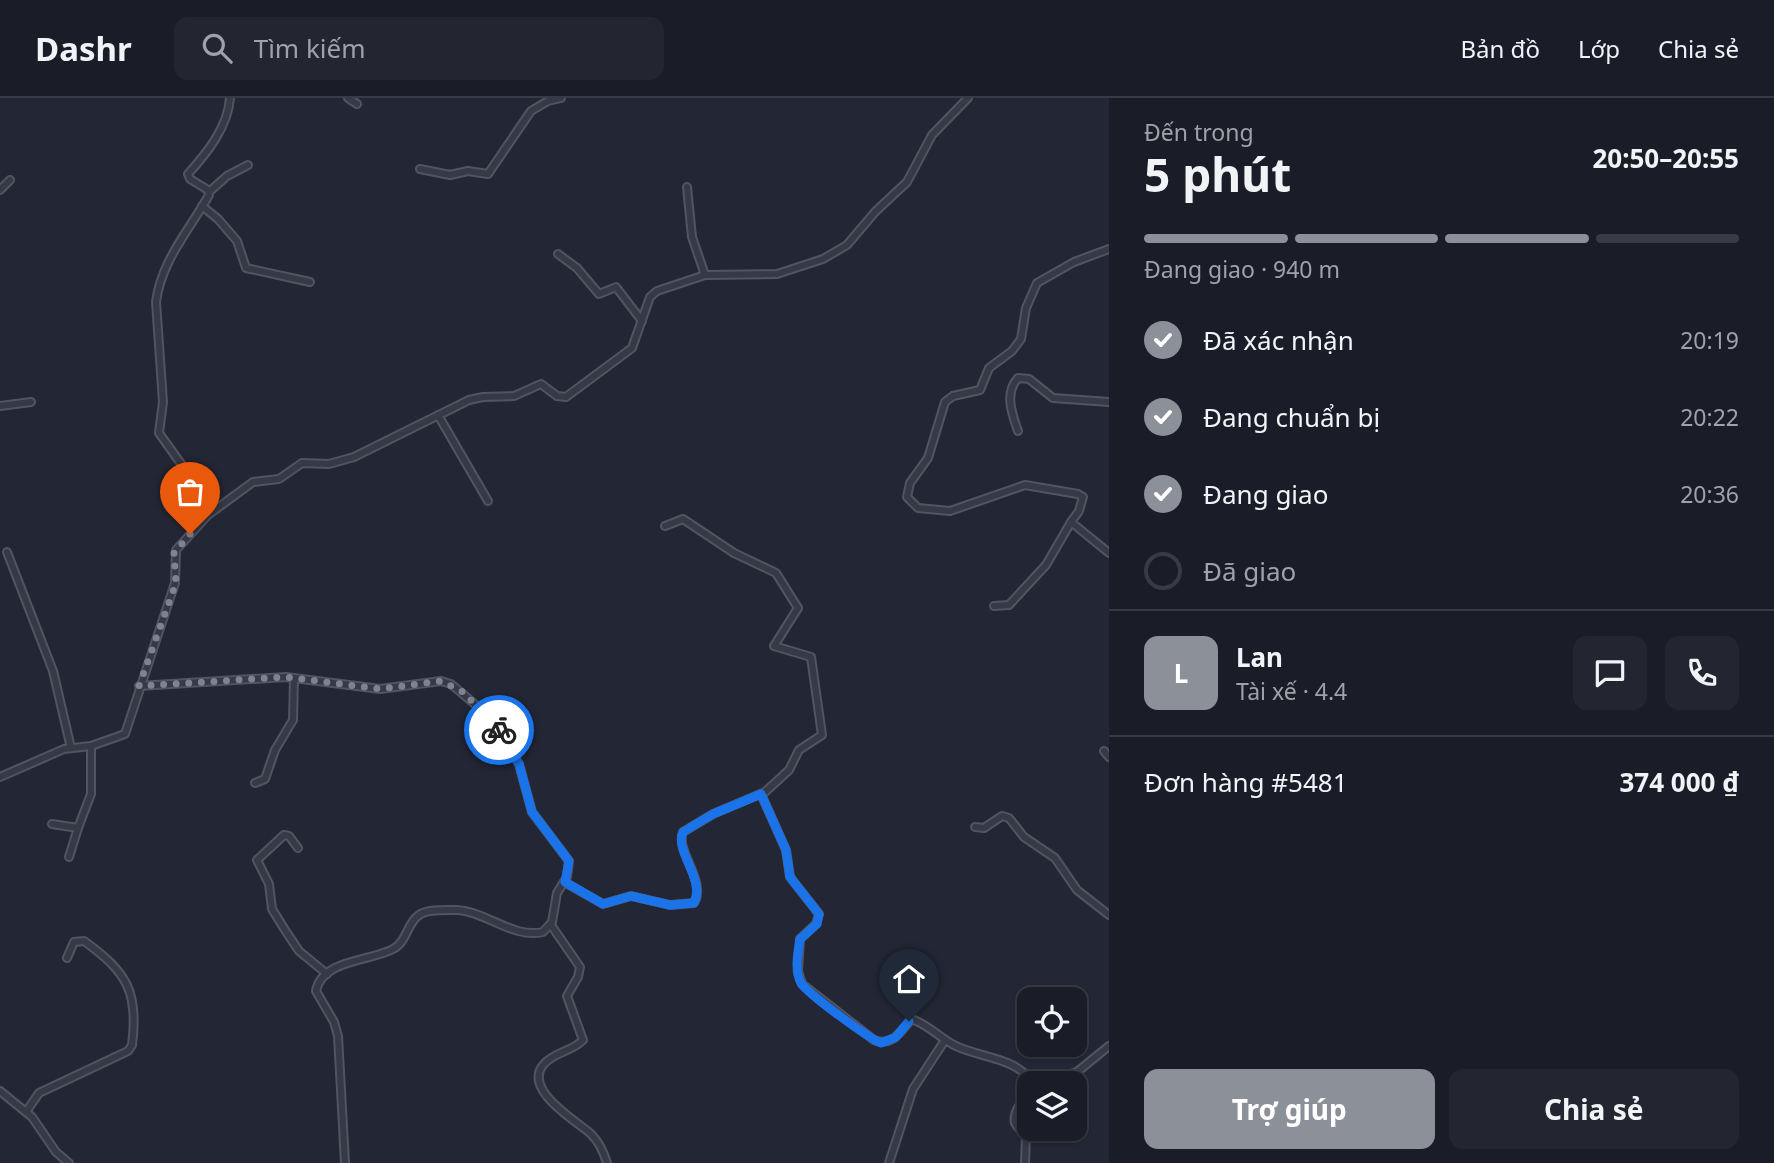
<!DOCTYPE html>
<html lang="vi">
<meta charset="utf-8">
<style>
body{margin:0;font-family:"Noto Sans",sans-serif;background:#232630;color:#f1f3f6;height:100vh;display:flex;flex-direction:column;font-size:26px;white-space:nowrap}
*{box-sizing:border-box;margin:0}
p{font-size:23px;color:#9fa2a8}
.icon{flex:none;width:38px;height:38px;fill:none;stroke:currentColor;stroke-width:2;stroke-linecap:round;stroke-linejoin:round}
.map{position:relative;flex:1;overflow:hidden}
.sheet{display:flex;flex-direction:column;background:#1a1d28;width:665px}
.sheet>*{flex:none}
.controls{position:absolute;left:1017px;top:889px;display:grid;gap:14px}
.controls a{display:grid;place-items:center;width:70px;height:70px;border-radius:14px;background:#1a1d28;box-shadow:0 2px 5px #0004,0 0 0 2px #383b45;font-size:35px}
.pin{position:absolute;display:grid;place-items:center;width:60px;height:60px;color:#fff;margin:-72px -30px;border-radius:50% 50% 50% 0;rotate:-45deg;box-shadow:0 0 7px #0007}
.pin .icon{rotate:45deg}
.courier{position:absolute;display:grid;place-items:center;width:70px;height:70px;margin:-35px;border:5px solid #1a73e8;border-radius:50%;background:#fff;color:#222;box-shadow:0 2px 9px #0007}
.head em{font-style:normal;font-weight:700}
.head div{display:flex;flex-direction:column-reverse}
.head{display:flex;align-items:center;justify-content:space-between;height:119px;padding:0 35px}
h1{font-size:46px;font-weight:700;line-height:52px}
.bar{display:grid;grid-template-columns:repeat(4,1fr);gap:10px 7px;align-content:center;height:84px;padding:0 35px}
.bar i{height:9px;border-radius:5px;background:#383b45}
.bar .current{background:#8c9099}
.bar p{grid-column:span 4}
.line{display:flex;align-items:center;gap:18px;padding:0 35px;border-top:2px solid #383b45}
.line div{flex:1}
.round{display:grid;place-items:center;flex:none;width:74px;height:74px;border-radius:14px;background:#232630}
ol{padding:0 35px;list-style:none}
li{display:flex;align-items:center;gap:21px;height:77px}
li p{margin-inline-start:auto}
li .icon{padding:7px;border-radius:50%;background:#8c9099;color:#fff;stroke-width:4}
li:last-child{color:#9fa2a8}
li i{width:38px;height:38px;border:4px solid #383b45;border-radius:50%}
.button{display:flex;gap:14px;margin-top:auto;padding:14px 35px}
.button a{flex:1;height:80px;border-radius:14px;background:#8c9099;color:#fff;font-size:28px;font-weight:700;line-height:80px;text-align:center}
.button a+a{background:#232630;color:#f1f3f6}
header{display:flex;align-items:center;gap:42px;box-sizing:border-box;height:98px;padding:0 35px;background:#1a1d28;border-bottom:2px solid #383b45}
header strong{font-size:33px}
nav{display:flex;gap:38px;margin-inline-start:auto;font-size:24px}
.search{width:490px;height:63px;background:#232630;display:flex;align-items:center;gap:18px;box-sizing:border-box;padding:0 24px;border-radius:14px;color:#9fa2a8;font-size:26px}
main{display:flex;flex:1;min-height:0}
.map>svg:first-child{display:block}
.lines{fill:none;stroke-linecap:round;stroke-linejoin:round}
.minor-casing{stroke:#515461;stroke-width:10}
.minor{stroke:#363946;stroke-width:6}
.done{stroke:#7f8391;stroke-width:7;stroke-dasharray:0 12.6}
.route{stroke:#1a73e8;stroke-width:9}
</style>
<header>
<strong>Dashr</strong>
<div class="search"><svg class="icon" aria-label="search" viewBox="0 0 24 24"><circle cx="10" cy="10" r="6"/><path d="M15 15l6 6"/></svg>Tìm kiếm</div>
<nav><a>Bản đồ</a><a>Lớp</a><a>Chia sẻ</a></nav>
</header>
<main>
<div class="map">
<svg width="1109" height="1065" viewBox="0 0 1109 1065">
<rect width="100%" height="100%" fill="#232735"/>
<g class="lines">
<g class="minor-casing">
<g id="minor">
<polyline points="348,0 357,6"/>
<polyline points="420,71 450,77 468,73 488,76 531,13 548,3 561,0"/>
<polyline points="687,89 692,139 705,177"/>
<polyline points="0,92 10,82"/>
<polyline points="209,94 227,78 248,67"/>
<polyline points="202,108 218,121 237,143 246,170 310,184"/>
<polyline points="1109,151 1074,164 1037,185 1026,210 1021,241 1012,253 989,270 980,292 953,298 945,304 928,360 910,385 907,399 918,410 950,413 1025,387 1078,396 1083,399 1079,413 1071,424 1109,455"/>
<polyline points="558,156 577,170 599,196 616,189 642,223"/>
<polyline points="0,308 31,304"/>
<polyline points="438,317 488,403"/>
<path d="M1018,333C1012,316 1004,295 1018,280L1029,281L1053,300L1109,304"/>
<path d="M214,412L159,335L163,304L156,204C161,163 190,131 209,97L208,92L190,81L188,76C207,55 228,29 230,0"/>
<polyline points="7,454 53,573 71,650"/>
<polyline points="994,508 1009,507 1046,467 1071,424"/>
<path d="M139,588L286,579L380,591L441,583L451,586L484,614L499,632L519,666L532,714L569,763L567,779L557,795L552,824L543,834C513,841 486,813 456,812C446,812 427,811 419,817C407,825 407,844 393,851C372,863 322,861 316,893L334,924L338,938L345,1065"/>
<polyline points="1104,653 1109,659"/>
<polyline points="0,679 64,651 91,648 125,636 175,485 176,452 208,417 253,384 279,381 302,365 329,366 354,359 469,302 483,299 514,298 541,286 557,298 566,299 632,250 650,199 657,193 705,177 777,176 823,161 847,147 875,114 907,84 932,37 968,0"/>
<polyline points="255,685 265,681 275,652 293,622 294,580"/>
<path d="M761,696L786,752L790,779L819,816L816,826L800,841L798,873L802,886L874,942C892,949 899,935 910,923L914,922C930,928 941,941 956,948C981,960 1016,959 1033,985"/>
<polyline points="52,726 78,730 91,696 91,648"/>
<polyline points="975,729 984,730 1002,718 1009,720 1024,739 1055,760 1077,792 1109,817"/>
<polyline points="298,750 289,738 284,737 257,762 269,786 272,811 285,832 299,853 327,876"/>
<polyline points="69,759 78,730"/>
<path d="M564,784L603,806L631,798L670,807L694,805C707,783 675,753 683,734L713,716L765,694L789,672L799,652L822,637L811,559L774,548L798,510L776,475L734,455L683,421L665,428"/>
<path d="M551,827L580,869L578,879L567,898L583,942C573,953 555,954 545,965C519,991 580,1025 591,1036C598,1043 604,1055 607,1065"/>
<polyline points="1042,985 1077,974 1109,948"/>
<polyline points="0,993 32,1019 56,1054 69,1065"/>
<path d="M26,1014L39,995L128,953L132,947C139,894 127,874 84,843L74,844L67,860"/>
<polyline points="889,1065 913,991 945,942"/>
<path d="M1025,1065L1026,1038C1024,1034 1017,1030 1015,1025C1012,1015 1023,1001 1029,994"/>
</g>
</g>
<use href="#minor" class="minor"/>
</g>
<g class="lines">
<polyline class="done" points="190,436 174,455 176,485 139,588 286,579 380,591 441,583 463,594 499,632"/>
<path class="route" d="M499,632L519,666L532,714L569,763L565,784L603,806L631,798L670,807L694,805C706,782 674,753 683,734L713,716L761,696L786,752L790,779L819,816L817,826L800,841C798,854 794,873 801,885C808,896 868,940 881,945L896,939L909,923"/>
</g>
</svg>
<div class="controls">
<a><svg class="icon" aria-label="locate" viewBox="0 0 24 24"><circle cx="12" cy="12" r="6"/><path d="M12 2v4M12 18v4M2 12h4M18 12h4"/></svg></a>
<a><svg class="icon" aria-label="layers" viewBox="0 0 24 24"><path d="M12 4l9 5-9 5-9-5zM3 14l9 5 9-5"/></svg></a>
</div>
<div class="pin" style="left:190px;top:436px;background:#ea580c"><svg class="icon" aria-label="bag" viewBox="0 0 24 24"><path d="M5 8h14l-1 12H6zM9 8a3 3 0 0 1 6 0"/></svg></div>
<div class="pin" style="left:909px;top:923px;background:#1f2937"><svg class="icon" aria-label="home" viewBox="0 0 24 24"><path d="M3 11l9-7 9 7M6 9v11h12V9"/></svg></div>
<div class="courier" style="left:499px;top:632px"><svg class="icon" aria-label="bike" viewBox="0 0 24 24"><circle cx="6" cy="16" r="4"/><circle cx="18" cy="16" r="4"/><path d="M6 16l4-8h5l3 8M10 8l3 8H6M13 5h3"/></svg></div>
</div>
<section class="sheet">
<div class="head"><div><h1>5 phút</h1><p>Đến trong</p></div><em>20:50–20:55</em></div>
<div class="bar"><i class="current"></i><i class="current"></i><i class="current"></i><i></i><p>Đang giao · 940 m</p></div>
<ol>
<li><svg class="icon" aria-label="check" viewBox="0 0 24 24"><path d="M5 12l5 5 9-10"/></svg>Đã xác nhận<p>20:19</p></li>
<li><svg class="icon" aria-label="check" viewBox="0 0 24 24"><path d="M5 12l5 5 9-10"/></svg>Đang chuẩn bị<p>20:22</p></li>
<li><svg class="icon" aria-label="check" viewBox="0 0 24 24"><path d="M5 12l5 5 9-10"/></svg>Đang giao<p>20:36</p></li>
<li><i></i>Đã giao</li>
</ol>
<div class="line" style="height:126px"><b class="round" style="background:#8c9099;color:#fff">L</b><div><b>Lan</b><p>Tài xế · 4.4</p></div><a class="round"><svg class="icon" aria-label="chat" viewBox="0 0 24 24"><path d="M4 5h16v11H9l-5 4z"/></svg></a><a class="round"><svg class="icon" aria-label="phone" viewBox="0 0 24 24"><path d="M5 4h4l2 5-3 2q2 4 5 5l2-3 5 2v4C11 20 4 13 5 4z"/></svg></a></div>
<div class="line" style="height:91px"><div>Đơn hàng #5481</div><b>374 000 ₫</b></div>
<div class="button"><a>Trợ giúp</a><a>Chia sẻ</a></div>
</section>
</main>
